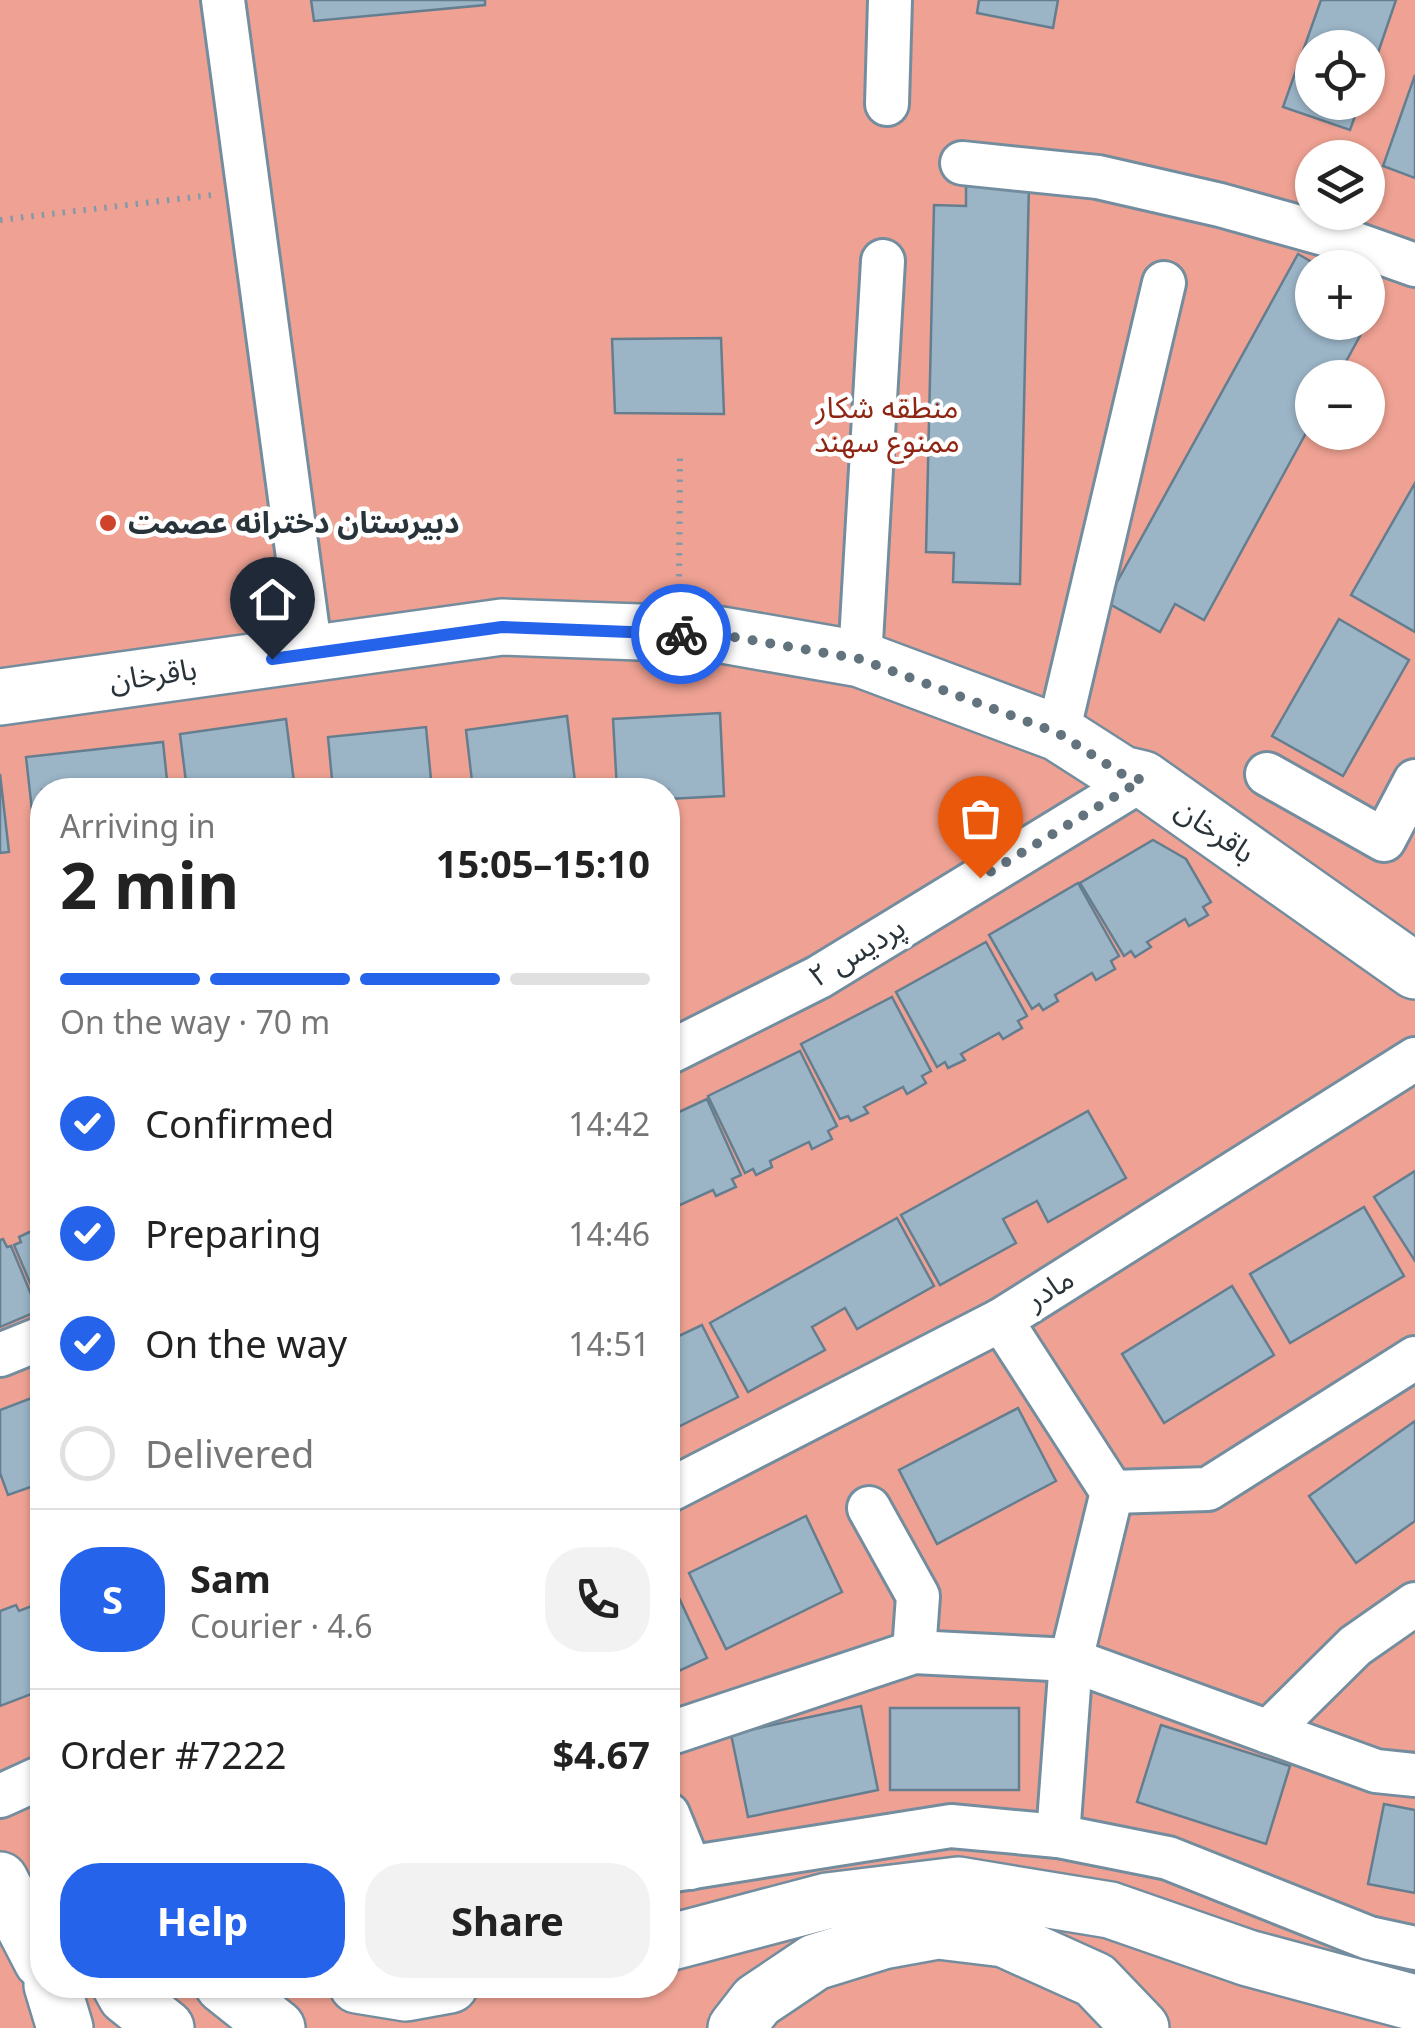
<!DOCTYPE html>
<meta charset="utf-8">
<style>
body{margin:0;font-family:"Noto Sans","Noto Sans Arabic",sans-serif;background:#f2f2f2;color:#222;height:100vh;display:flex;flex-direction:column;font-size:38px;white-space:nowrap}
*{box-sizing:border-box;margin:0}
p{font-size:32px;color:#767676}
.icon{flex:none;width:55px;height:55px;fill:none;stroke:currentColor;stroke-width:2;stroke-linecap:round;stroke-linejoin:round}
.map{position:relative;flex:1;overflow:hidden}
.side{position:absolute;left:30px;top:778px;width:650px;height:1220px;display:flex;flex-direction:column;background:#fff;border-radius:40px;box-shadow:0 2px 8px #0004}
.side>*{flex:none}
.buttons{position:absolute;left:1295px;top:30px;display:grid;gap:20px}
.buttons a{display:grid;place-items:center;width:90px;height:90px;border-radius:50%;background:#fff;box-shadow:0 2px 8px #0004;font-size:50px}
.pin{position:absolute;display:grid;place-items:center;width:85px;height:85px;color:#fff;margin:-102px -42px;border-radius:50% 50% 50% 0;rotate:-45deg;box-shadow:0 0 10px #0007}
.pin .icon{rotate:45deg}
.courier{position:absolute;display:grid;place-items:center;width:100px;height:100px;margin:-50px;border:8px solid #2563eb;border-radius:50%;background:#fff;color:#222;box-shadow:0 2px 12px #0007}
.head em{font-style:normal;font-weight:700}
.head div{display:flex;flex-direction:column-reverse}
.head{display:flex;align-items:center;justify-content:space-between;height:170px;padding:0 30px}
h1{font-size:65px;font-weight:700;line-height:75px}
.bar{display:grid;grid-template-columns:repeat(4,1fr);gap:15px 10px;align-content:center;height:120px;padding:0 30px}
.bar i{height:12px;border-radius:8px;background:#e0e0e0}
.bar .selected{background:#2563eb}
.bar p{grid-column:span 4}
.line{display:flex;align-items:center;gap:25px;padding:0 30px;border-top:2px solid #e0e0e0}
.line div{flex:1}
.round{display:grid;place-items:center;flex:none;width:105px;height:105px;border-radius:40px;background:#f2f2f2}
ol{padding:0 30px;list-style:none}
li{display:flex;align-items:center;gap:30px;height:110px}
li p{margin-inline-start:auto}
li .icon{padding:10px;border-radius:50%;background:#2563eb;color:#fff;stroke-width:4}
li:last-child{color:#767676}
li i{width:55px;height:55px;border:5px solid #e0e0e0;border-radius:50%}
.primary-button{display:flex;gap:20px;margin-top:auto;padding:20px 30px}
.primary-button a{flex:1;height:115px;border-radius:40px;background:#2563eb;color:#fff;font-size:40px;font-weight:700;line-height:115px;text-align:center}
.primary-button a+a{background:#f2f2f2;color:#222}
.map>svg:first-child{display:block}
.green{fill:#efa293;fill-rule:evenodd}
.building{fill:#9bb5c7;stroke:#657e8f;stroke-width:2.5}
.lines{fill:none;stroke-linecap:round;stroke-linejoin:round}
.street-casing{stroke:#748d9e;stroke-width:48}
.secondary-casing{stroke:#748d9e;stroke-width:60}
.path{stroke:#8599a7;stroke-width:6;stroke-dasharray:2.5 8;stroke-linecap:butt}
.street{stroke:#fff;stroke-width:42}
.secondary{stroke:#fff;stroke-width:55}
.done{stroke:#62737e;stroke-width:10;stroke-dasharray:0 18}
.route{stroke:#2563eb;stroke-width:12}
.poi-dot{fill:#cf432b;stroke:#fff;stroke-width:4}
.labels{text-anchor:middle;stroke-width:9;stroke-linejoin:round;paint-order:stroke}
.park-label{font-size:30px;fill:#8f2614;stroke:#fff}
.poi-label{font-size:30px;font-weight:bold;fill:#28333a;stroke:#fff;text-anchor:start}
.street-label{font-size:30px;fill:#28333a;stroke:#fff}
</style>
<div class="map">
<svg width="1415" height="2028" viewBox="0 0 1415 2028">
<rect width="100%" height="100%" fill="#cde9fc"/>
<path class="green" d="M0,0H1415V2028H0ZM1312,48H1368V102H1312ZM1312,158H1368V212H1312ZM1312,268H1368V322H1312ZM1312,378H1368V432H1312ZM42,790H668V1985H42Z"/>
<g class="building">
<polygon points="311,0 485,0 485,5 314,21"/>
<polygon points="979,0 1058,0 1053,28 977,13"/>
<polygon points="1321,0 1396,0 1368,82 1368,48 1312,48 1312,102 1360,102 1350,130 1283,107"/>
<polygon points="1415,75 1415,178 1383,166"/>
<polygon points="966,181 1029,183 1020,584 953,582 954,553 926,552 934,205 966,206"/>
<polygon points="1298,254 1322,268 1312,268 1312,322 1367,323 1337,378 1312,378 1312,422 1204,620 1175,604 1160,632 1106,602"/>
<polygon points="721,338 724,414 615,413 612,339"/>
<polygon points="1415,483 1415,632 1351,595"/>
<polygon points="1339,619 1409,660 1343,776 1272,736"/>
<polygon points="720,713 724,796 668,799 668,790 617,790 613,719"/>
<polygon points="567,716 576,790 473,790 466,730"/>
<polygon points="286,719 295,790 187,790 180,734"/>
<polygon points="426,727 432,790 333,790 328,737"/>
<polygon points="163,742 168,790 42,790 42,827 34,828 26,757"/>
<polygon points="0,774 9,852 0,853"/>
<polygon points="1153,840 1186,859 1211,902 1203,907 1208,915 1189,926 1185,919 1147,942 1151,947 1135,957 1131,951 1124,956 1080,883"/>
<polygon points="1078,883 1119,956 1111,961 1115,969 1096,980 1092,973 1055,995 1058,1001 1043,1010 1039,1004 1032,1009 989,935"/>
<polygon points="986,942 1027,1016 1018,1021 1022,1028 1003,1039 999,1033 961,1054 965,1060 948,1068 945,1062 937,1067 896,992"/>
<polygon points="892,997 931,1071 922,1076 926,1083 907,1094 903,1087 864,1107 868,1113 851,1121 848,1116 840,1119 801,1044"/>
<polygon points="800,1051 837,1126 828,1131 832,1139 812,1149 809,1142 770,1161 772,1167 756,1175 753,1169 745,1173 708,1096"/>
<polygon points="707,1099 741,1175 732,1179 736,1187 716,1196 713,1190 673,1208 676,1214 668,1218 668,1117"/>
<polygon points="1088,1111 1126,1178 1048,1222 1037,1201 1003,1219 1016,1243 940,1285 901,1215"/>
<polygon points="1415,1171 1415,1261 1374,1197"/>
<polygon points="1364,1207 1404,1276 1290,1343 1250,1274"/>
<polygon points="42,1216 42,1311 14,1245 21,1242 19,1237 36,1229 33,1220"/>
<polygon points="897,1218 934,1286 857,1329 845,1308 812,1327 825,1350 748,1392 710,1323"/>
<polygon points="3,1239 7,1247 11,1246 38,1311 0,1327 0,1240"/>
<polygon points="1232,1286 1274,1355 1164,1423 1122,1354"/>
<polygon points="702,1325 738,1397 668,1432 668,1341"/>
<polygon points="42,1394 42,1483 8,1495 0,1473 0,1410"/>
<polygon points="1018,1408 1056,1481 937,1544 899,1470"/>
<polygon points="1415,1421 1415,1521 1356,1563 1309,1496"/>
<polygon points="806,1516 842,1592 726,1649 689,1573"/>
<polygon points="673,1585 707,1658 668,1676 668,1588"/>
<polygon points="42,1602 42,1690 0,1706 0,1611 16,1605 19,1611"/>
<polygon points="861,1706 878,1790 748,1817 731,1734"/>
<rect x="890" y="1708" width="129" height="82"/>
<polygon points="1161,1725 1290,1766 1266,1844 1137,1802"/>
<polygon points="1384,1804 1415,1810 1415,1893 1368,1884"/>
</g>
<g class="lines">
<g class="street-casing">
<g id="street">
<polyline points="223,0 311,654"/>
<polyline points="887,104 890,0"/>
<polyline points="962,163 1098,177 1220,205 1342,239 1415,265"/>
<polyline points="860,659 883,261"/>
<polyline points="1058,733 1164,283"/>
<polyline points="1267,774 1384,840 1415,781"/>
<polyline points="668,1053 819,977 1143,779"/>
<polyline points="1001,1320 1112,1492 1071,1660 1058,1836"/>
<polyline points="0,1355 42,1338"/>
<polyline points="668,1491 1001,1320 1415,1059"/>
<polyline points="1112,1492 1208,1489 1415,1358"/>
<polyline points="869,1508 918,1596 914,1652"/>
<polyline points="1268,1732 1355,1646 1415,1604"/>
<polyline points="668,1734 914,1652 1071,1660 1376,1771 1415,1775"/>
<polyline points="0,1796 42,1777"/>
<polyline points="668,1814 690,1868"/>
<polyline points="668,1871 951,1826 1058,1836 1168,1858 1369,1938 1415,1948"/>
</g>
</g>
<g class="secondary-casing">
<g id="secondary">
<polyline points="0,697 502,627 722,635 860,659 1058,733 1122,774 1143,779 1415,971"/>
<polyline points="0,1880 42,1961"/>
<polyline points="668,1943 827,1901 958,1885 1110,1910 1248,1958 1415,2003"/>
<polyline points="52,1985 65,2028"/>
<polyline points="120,1985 126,1996 166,2028"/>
<polyline points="223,1985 277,2028"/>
<polyline points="357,1985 406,1993 450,1985"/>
<polyline points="736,2028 757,2001 815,1962 883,1941 938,1931 1004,1939 1095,1980 1141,2028"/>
</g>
</g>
<g class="path">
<polyline points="0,220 212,195"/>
<polyline points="679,587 680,454"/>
</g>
<use href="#street" class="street"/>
<use href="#secondary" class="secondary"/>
</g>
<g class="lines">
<polyline class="done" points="681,634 722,635 860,659 1058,733 1122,774 1142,780 980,878"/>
<polyline class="route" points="272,659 502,627 681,634"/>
</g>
<circle class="poi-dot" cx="108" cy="523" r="10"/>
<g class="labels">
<g class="park-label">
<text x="887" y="418">منطقه شکار<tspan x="887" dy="34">ممنوع سهند</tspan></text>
</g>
<g class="poi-label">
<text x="128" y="533">دبیرستان دخترانه عصمت</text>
</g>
<g class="street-label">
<text transform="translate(153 675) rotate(-8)" y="10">باقرخان</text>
<text transform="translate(1215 831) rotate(35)" y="10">باقرخان</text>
<text transform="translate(857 952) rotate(-31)" y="10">پردیس ۲</text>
<text transform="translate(1050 1289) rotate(-32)" y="10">مادر</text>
</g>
</g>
</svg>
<div class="buttons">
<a><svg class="icon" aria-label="locate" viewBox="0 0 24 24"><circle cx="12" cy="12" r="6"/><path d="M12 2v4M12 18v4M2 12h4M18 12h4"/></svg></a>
<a><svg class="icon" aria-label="layers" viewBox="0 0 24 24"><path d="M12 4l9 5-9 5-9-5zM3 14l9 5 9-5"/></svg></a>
<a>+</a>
<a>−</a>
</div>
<div class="pin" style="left:980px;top:878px;background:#ea580c"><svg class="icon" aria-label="bag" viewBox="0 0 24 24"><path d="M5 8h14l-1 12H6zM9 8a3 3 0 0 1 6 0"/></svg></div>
<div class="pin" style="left:272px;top:659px;background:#1f2937"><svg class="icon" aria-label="home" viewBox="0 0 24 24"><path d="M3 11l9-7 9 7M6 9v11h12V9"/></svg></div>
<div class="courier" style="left:681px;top:634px"><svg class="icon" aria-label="bike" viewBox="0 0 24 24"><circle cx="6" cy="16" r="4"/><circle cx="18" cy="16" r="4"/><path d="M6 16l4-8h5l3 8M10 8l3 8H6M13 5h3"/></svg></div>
<section class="side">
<div class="head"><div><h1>2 min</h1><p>Arriving in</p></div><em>15:05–15:10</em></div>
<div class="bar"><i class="selected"></i><i class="selected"></i><i class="selected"></i><i></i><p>On the way · 70 m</p></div>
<ol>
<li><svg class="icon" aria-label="check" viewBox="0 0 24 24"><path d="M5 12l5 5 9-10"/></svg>Confirmed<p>14:42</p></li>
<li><svg class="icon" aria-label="check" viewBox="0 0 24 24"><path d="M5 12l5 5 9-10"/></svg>Preparing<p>14:46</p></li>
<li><svg class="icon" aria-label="check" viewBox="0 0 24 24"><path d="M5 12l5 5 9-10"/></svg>On the way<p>14:51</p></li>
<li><i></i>Delivered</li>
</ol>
<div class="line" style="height:180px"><b class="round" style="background:#2563eb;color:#fff">S</b><div><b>Sam</b><p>Courier · 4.6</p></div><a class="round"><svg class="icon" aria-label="phone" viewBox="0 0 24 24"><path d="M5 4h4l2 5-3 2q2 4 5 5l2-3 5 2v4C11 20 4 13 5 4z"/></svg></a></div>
<div class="line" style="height:130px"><div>Order #7222</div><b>$4.67</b></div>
<div class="primary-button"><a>Help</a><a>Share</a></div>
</section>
</div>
